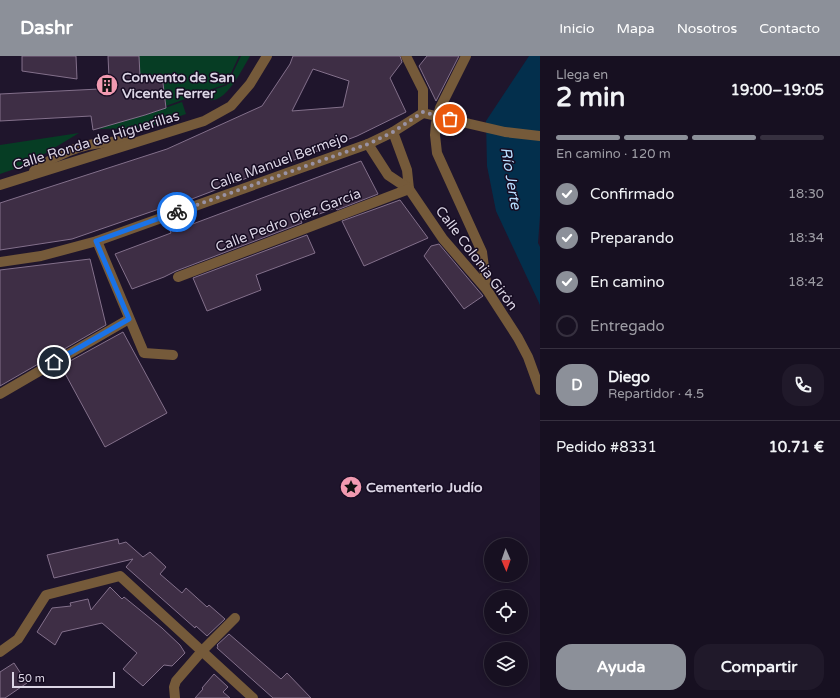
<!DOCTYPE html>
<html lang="es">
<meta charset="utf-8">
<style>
body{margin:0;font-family:"Varela Round",sans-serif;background:#20192a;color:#f1f3f6;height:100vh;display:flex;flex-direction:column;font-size:15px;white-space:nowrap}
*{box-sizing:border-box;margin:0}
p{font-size:13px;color:#9e9da5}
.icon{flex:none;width:22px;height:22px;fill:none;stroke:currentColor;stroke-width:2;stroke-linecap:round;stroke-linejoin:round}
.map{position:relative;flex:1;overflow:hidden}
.details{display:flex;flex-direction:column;background:#171021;width:300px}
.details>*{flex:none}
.needle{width:26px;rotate:178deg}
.buttons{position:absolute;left:484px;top:482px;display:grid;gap:8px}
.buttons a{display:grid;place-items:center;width:44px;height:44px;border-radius:50%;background:#171021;box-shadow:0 2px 10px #0003,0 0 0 1px #36303f;font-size:20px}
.scale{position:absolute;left:12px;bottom:10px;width:103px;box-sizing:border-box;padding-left:4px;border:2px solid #dbd5e5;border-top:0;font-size:11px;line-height:14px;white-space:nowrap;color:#dbd5e5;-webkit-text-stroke:3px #160c22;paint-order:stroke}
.pin{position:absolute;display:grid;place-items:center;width:34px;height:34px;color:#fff;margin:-17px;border:2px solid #fff;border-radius:50%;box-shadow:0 1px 4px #0007}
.courier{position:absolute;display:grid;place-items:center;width:40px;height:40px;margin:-20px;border:3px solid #1a73e8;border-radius:50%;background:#fff;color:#222;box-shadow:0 1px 5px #0007}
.head em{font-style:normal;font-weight:700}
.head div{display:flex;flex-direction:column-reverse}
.head{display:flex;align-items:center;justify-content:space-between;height:68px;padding:0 16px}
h1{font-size:26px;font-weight:700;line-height:30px}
.bar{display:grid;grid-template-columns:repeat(4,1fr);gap:6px 4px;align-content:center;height:48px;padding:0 16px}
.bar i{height:5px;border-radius:3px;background:#36303f}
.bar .selected{background:#8c9099}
.bar p{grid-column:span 4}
.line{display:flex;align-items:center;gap:10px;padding:0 16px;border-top:1px solid #36303f}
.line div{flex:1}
.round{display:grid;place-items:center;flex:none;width:42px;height:42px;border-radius:16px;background:#20192a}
ol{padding:0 16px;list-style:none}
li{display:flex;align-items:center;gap:12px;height:44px}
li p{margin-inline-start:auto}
li .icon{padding:4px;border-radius:50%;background:#8c9099;color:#fff;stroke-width:4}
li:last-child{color:#9e9da5}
li i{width:22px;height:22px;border:2px solid #36303f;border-radius:50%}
.button{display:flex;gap:8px;margin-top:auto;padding:8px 16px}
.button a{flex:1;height:46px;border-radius:16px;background:#8c9099;color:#fff;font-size:16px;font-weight:700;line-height:46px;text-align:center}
.button a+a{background:#20192a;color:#f1f3f6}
header{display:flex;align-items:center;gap:24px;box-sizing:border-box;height:56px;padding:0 20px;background:#8c9099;color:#fff}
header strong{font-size:19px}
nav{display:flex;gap:22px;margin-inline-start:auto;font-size:14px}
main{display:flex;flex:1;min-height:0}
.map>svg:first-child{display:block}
.green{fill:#063d24}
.water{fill:#032f4c}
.building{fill:#3e2e45;stroke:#83708b;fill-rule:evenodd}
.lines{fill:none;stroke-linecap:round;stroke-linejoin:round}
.minor{stroke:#755a3a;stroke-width:10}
.minor-bridge{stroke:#755a3a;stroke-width:10}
.done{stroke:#9992a4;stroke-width:4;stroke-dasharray:0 7.2}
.route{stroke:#1a73e8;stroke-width:5}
.labels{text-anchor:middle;stroke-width:3;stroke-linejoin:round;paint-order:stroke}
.poi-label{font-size:14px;font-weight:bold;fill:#dbd5e5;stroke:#160c22;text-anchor:start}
.street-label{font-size:14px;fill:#dbd5e5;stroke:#160c22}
.water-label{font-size:15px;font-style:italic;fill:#b8deff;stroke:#160c22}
</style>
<header>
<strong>Dashr</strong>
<nav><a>Inicio</a><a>Mapa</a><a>Nosotros</a><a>Contacto</a></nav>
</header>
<main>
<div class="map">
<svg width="540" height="642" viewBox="0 0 540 642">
<rect width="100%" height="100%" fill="#1f152c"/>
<g class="green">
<polygon points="139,0 239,0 226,28 166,50 162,19 140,20"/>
<path d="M241,0H250C243,12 226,47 210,44L205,37L227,29Z"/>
<polygon points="182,46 186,58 146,72 95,73 145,59"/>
<polygon points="79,77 26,109 0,118 0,89"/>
</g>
<polygon class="water" points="529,0 540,0 540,160 538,187 540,191 540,249 496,155 487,110 486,65"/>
<g class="building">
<polygon points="22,0 76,0 77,23 22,15"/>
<polygon points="108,0 139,0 140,20 162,19 166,52 145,59 93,74 91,60 0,65 0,38 99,33 99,22 109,22"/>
<path d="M293,0H400L402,6L390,22L406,56L357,80L163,154L162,152L72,183L0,194V147L167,93L262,50L290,8ZM313,13L349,25L343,51L292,55Z"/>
<polygon points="427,0 459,0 436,45 419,10"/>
<polygon points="361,105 378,138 337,154 335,152 301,165 302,167 176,215 164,221 132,233 115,198 171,177 167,167 187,160 190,169"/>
<polygon points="400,144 428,182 364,210 342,165"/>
<polygon points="307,179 315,197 256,219 261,234 207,255 193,222"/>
<polygon points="439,188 483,240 464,253 424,200 431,190"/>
<polygon points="90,203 106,269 0,330 0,214"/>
<polygon points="123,276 167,357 105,391 61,310"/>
<polygon points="118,483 119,488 126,486 143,501 150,496 166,511 160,518 182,537 186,532 207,551 209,549 225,563 207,580 196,570 195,572 126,511 133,503 54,522 47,499"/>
<polygon points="110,531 122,543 124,541 162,572 180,589 185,597 172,610 164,609 143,630 123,613 137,597 102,567 62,576 55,589 37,576 52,552 71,550 70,547 88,543 91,554"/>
<polygon points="229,578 281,623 287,617 311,642 273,642 217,592 218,590 217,589"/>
<polygon points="14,607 27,627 5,642 0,642 0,616"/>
<polygon points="214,618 228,631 223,636 230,642 195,642 203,633 202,632"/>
</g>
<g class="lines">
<g class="minor">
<polyline points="466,0 440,52 436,67 435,79 437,97 482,196 487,234"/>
<polyline points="393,76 407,114 409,133"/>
<polyline points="368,88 388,119 409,133 443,183 487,234 518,282 528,301 540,334"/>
<path d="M34,115C63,93 92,85 129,85"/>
<polyline points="0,129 204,65 231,50 250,28 267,0"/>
<polyline points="97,185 144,297 173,299"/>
<polyline points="0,206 41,200 97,185 368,88 393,76 423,57 423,34 406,0"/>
<polyline points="178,221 409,133"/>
<polyline points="0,338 129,263"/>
<polyline points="0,596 18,583 46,539 120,520 253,642"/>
<polyline points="175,642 174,631 176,625 202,595 235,562"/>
</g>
<polyline class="minor-bridge" points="423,57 505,76 540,80"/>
</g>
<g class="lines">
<polyline class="done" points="177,156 368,88 393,76 423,56 450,63"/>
<polyline class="route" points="54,306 129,263 96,185 177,156"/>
</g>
<defs>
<g id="building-disc" transform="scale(1.15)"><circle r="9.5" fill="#f19ab1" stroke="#160c22"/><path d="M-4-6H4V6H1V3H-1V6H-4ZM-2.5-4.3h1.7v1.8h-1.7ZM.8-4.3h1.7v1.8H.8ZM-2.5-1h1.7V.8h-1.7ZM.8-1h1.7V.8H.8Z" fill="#111"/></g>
<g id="sight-disc" transform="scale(1.15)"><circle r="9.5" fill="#f19ab1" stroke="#160c22"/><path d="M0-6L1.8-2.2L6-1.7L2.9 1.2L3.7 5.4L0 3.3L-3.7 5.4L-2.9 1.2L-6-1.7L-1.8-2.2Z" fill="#111"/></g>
</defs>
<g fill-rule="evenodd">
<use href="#building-disc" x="107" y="29"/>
<use href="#sight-disc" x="351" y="431"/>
</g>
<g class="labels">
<g class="poi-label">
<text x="122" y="26">Convento de San<tspan x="122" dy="16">Vicente Ferrer</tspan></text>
<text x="366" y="436">Cementerio Judío</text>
</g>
<g class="street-label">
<text transform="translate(96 84) rotate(-17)" y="5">Calle Ronda de Higuerillas</text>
<text transform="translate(279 105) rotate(-20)" y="5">Calle Manuel Bermejo</text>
<text transform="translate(288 164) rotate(-21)" y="5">Calle Pedro Díez García</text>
<text transform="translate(477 202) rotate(53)" y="5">Calle Colonia Girón</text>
</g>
<g class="water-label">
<text transform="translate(511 122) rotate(80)" y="5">Río Jerte</text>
</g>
</g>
</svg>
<div class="buttons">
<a><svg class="needle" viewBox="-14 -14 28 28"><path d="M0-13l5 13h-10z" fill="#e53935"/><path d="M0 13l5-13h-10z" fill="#9e9da5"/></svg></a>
<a><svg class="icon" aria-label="locate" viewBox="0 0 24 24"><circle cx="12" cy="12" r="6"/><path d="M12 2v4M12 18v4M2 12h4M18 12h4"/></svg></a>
<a><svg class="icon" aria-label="layers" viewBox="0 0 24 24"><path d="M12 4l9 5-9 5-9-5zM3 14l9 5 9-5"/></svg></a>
</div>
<div class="scale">50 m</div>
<div class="pin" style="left:450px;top:63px;background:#ea580c"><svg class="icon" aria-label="bag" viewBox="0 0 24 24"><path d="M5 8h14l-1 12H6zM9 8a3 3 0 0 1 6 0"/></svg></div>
<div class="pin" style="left:54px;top:306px;background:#1f2937"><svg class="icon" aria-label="home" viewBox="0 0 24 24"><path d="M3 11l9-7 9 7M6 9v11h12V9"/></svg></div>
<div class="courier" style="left:177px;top:156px"><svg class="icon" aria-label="bike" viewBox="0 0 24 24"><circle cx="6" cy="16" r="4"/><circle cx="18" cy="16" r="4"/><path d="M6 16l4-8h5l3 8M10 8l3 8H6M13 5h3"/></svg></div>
</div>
<section class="details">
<div class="head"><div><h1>2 min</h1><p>Llega en</p></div><em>19:00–19:05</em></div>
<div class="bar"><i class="selected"></i><i class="selected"></i><i class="selected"></i><i></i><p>En camino · 120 m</p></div>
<ol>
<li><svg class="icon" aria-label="check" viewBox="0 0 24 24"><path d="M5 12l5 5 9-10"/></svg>Confirmado<p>18:30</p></li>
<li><svg class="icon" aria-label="check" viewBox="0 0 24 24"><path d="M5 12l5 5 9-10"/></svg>Preparando<p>18:34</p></li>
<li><svg class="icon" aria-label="check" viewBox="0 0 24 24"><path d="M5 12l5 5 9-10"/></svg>En camino<p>18:42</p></li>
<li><i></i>Entregado</li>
</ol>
<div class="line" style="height:72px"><b class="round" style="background:#8c9099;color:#fff">D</b><div><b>Diego</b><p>Repartidor · 4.5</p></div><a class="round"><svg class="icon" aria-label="phone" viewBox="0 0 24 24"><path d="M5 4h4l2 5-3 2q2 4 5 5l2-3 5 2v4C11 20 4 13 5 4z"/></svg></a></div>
<div class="line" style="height:52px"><div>Pedido #8331</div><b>10.71 €</b></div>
<div class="button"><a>Ayuda</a><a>Compartir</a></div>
</section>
</main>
